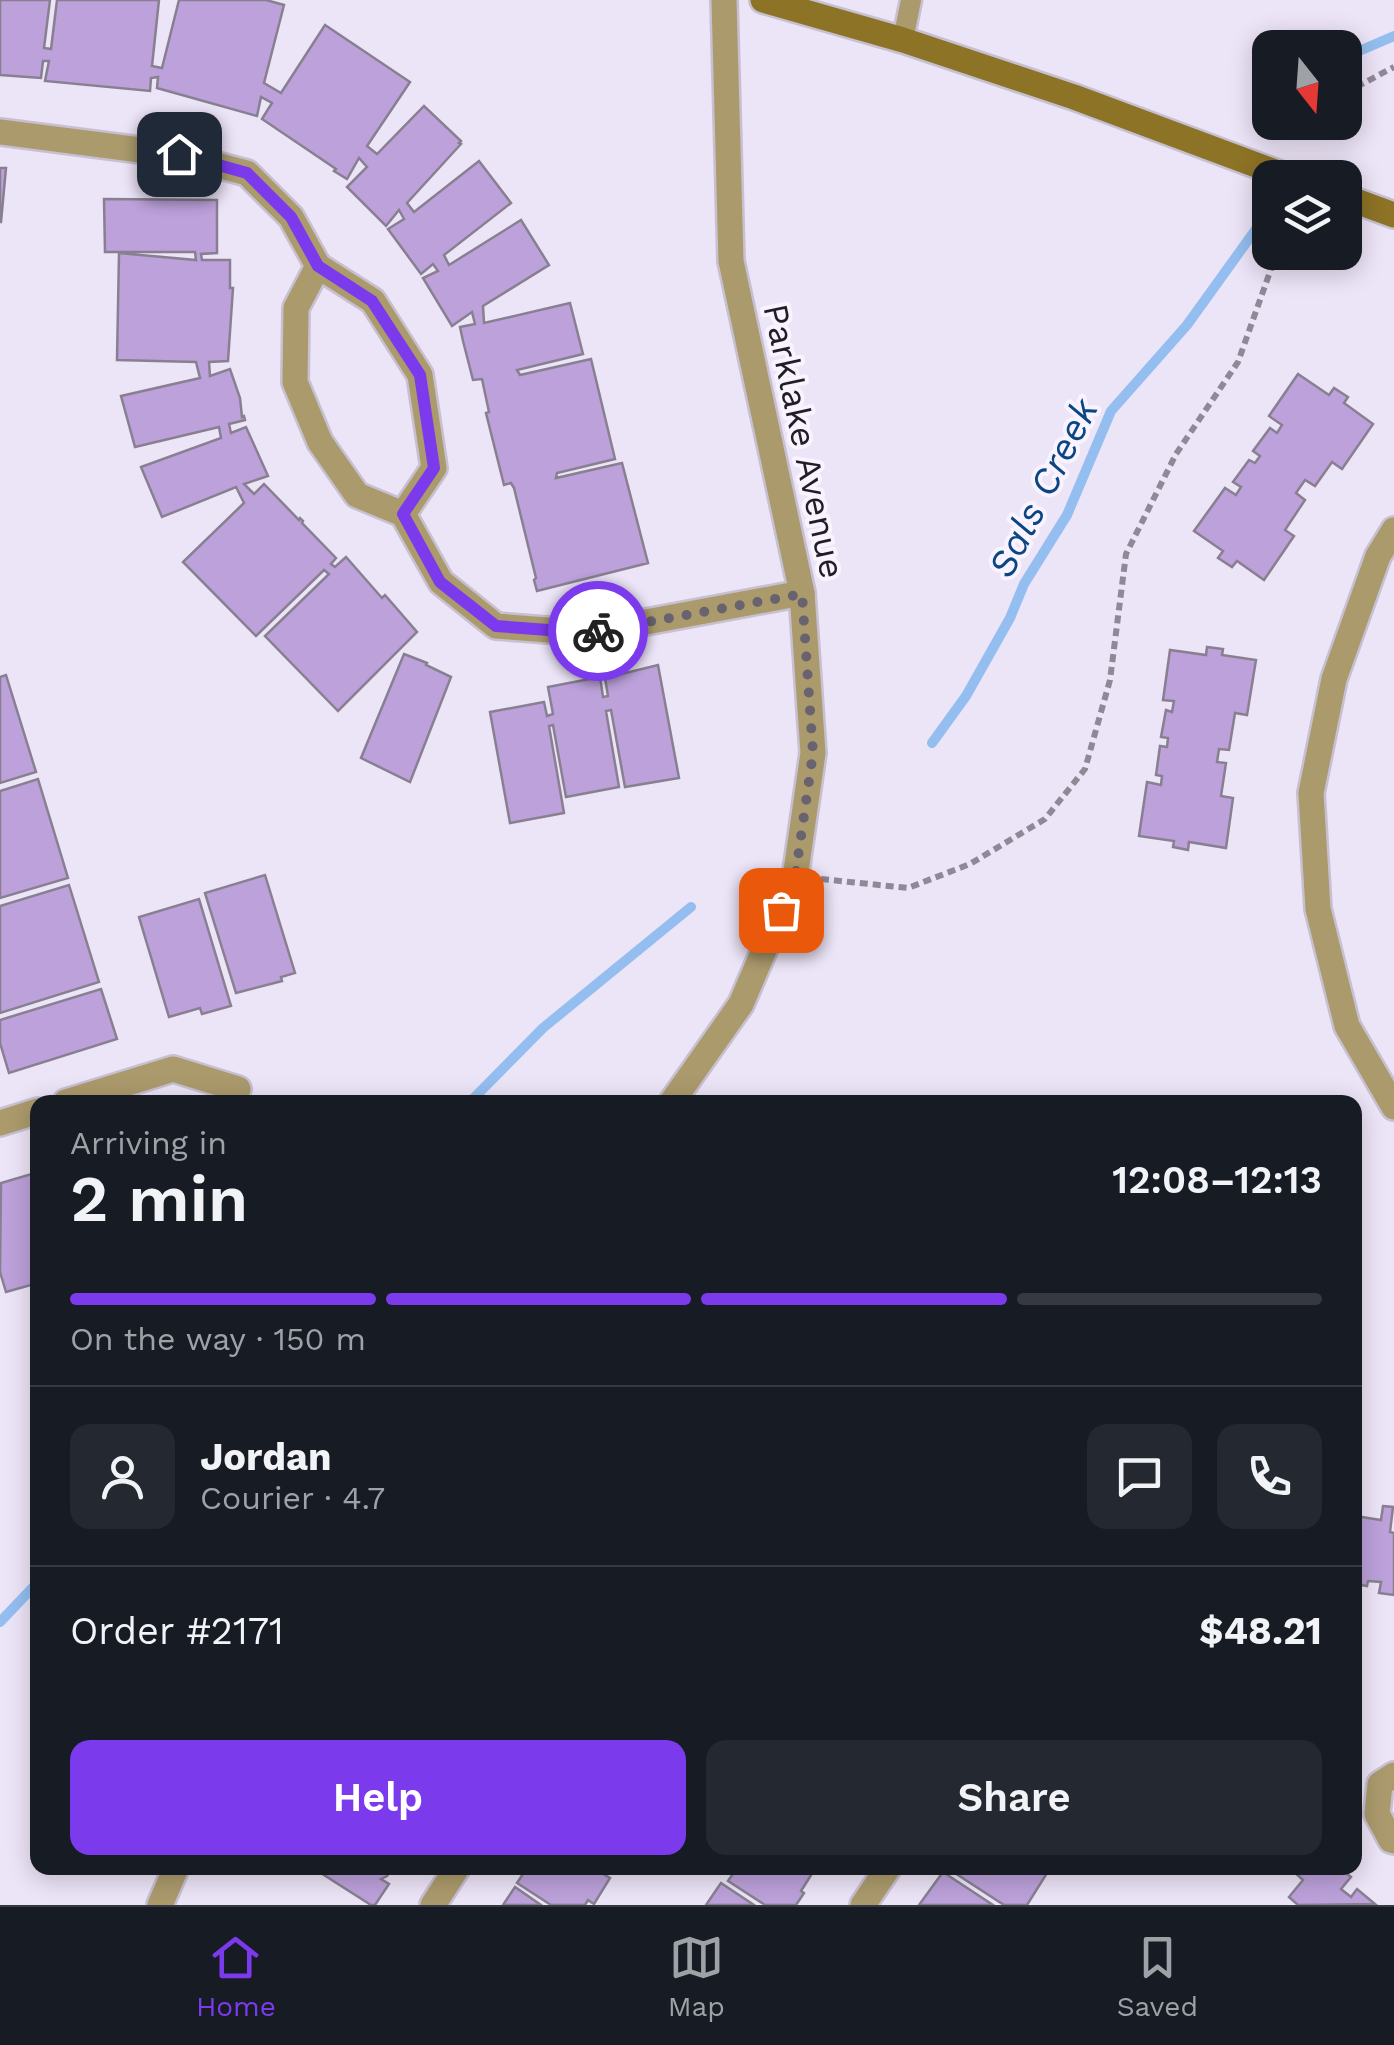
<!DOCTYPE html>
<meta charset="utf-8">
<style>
body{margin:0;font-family:"Work Sans",sans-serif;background:#242831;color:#f1f3f6;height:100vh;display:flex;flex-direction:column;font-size:38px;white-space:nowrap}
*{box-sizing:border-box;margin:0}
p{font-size:32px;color:#9ea1a6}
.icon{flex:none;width:55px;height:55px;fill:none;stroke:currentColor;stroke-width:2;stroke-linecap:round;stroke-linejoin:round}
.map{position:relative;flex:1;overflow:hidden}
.details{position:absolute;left:30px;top:1095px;width:1332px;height:780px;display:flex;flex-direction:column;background:#171b24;border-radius:20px;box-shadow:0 5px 25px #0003}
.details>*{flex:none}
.needle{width:65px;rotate:163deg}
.tools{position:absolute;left:1252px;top:30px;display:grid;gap:20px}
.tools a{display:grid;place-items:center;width:110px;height:110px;border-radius:20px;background:#171b24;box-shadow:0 5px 25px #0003;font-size:50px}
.pin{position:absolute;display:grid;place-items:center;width:85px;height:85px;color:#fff;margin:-42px;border-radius:20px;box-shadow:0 5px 15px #0006}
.courier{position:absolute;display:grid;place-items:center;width:100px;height:100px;margin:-50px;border:8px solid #7c3aed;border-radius:50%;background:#fff;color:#222;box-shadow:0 2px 12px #0007}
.summary em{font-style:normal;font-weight:600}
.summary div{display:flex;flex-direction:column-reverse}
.summary{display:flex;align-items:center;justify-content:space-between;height:170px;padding:0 40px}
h1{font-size:65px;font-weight:600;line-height:75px}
.bar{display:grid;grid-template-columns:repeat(4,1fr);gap:15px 10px;align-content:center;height:120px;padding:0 40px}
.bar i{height:12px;border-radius:8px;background:#363941}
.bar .active{background:#7c3aed}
.bar p{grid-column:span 4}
.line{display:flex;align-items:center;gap:25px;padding:0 40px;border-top:2px solid #363941}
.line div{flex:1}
.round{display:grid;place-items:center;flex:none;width:105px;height:105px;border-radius:20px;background:#242831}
.button{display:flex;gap:20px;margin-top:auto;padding:20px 40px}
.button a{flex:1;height:115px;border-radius:20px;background:#7c3aed;color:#fff;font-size:40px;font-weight:600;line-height:115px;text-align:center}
.button a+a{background:#242831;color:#f1f3f6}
.menu{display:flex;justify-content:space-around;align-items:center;height:140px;border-top:2px solid #363941;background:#171b24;font-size:28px;color:#9ea1a6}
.menu a{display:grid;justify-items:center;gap:5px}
.menu .active{color:#7c3aed}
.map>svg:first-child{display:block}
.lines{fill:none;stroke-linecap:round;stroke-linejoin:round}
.stream{stroke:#94bef0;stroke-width:10}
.building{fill:#bca1da;stroke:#888091;stroke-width:2.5}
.service-casing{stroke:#c7c0d1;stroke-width:25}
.minor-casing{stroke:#c7c0d1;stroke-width:30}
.secondary-casing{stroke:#c7c0d1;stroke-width:30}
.path{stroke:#8f8997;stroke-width:6;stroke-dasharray:8 5;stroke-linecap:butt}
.service{stroke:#ab9a6c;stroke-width:20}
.minor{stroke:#ab9a6c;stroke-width:25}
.secondary{stroke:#8d7326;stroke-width:25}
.done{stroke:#68636e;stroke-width:10;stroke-dasharray:0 18}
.route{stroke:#7c3aed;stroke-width:12}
.labels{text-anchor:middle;stroke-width:8;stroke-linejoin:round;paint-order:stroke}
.street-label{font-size:35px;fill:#211d24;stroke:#f8f3fe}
.water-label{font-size:38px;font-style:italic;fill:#0b4682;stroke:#f8f3fe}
</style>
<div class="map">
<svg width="1394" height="1905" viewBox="0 0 1394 1905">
<rect width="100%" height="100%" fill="#ece4f7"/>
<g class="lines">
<g class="stream">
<polyline points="1345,57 1394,36"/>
<polyline points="932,743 966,696 1010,618 1024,584 1067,515 1111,411 1187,325 1259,225"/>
<polyline points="470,1102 543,1028 691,907"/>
<polyline points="0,1622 38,1582"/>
</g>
</g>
<g class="building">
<polygon points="0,0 50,0 44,48 51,49 57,0 159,0 152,66 162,68 179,0 266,0 284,5 264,83 281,93 325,25 410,82 367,146 377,154 424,106 461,141 459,143 461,144 407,203 414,212 479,161 511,203 444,255 449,265 521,220 549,265 483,306 484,323 570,303 583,354 517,370 520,375 591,359 615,459 557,473 556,478 622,463 648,563 537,591 534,580 536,578 514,488 511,483 504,485 486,413 489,412 482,379 473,380 463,341 460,327 475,324 472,312 452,326 423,278 438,271 433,264 421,274 388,229 404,219 399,210 386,226 347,187 367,167 359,158 347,179 334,171 336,169 262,119 272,103 261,97 257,116 157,88 158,77 151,78 150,91 45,81 49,61 43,61 41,78 0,75"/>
<polygon points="0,168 6,168 1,222 0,222"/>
<polygon points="104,199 217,200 217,253 201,254 202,260 230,260 230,288 233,288 228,361 209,362 210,376 230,369 240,398 242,417 244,416 245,420 229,424 231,433 246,427 268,476 244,484 254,494 264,484 299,520 300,518 303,521 302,523 336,558 331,564 335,567 346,557 382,598 385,595 417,632 338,711 265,636 329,574 324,570 256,636 183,562 244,503 236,487 162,517 141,467 221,438 219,427 135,447 121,396 200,378 196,362 117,360 119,253 196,260 195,252 105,252"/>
<polygon points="1298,374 1329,395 1334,388 1348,397 1344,403 1373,424 1342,469 1332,462 1315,486 1305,480 1296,493 1305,500 1285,530 1294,536 1264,580 1237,561 1232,567 1218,558 1223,551 1194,531 1225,488 1236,495 1241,487 1233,482 1249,460 1255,463 1260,456 1253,451 1270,428 1277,433 1282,425 1269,416"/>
<polygon points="1207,647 1223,649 1222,655 1256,660 1247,715 1235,713 1229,750 1219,749 1217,762 1226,763 1221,796 1233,798 1226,848 1189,842 1188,850 1173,847 1174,841 1139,836 1147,782 1161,785 1162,776 1156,775 1160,746 1167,747 1168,738 1161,737 1166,710 1172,712 1174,701 1163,700 1170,650 1206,655"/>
<polygon points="404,654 427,663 426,665 451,677 410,782 361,758"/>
<polygon points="658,665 679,778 625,787 611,710 606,711 619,787 566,797 553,725 549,726 564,813 510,823 490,712 544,702 547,716 553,714 548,687 600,677 603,697 608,696 605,678"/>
<polygon points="6,675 36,772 0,783 0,677"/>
<polygon points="38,779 68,878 0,898 0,791"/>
<polygon points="265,875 295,973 281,977 282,981 236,993 205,893"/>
<polygon points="69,885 99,982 0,1013 0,906"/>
<polygon points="199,899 231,1006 202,1014 200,1008 169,1017 139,917"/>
<polygon points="101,989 117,1039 9,1073 0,1043 0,1020"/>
<polygon points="35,1173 38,1180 38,1283 6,1292 0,1272 1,1183"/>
<polygon points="1383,1506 1393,1507 1390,1532 1394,1533 1394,1595 1379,1593 1381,1582 1368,1581 1367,1586 1355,1584 1355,1516 1381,1520"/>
<polygon points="313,1868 392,1868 387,1876 381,1879 389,1884 375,1905 371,1905"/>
<polygon points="527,1868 593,1868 610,1878 594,1904 588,1900 585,1905 551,1905 517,1883"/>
<polygon points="737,1868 807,1868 813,1872 801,1891 804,1893 796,1905 765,1905 728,1881"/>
<polygon points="958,1868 1045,1868 1049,1870 1027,1905 1004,1905 955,1873"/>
<polygon points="1296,1868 1340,1868 1351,1877 1341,1889 1351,1897 1357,1889 1375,1904 1298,1905 1289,1897 1303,1880 1293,1871"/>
<polygon points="943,1872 993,1905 919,1905"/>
<polygon points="721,1883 754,1905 706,1905"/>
<polygon points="515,1887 541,1905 503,1905"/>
</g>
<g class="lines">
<g class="service-casing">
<polyline id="service" points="903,40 911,0"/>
</g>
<g class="minor-casing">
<g id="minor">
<polyline points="0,132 179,155 247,173 291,217 318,266"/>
<polyline points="403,514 434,468 420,375 373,301 318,266 296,308 295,382 320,442 357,495 403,514 441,582 496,626 587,633 802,593"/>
<polyline points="1394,530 1378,556 1334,679 1311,793 1318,909 1347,1026 1394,1107"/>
<polyline points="66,1102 173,1069 238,1089"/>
<polyline points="672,1102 741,1004 795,878 813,753 802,593 731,261 724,0"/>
<polyline points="0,1123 38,1111"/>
<polyline points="1394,1775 1380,1784 1377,1814 1391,1840 1394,1841"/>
<polyline points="160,1905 176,1868"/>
<polyline points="433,1905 457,1868"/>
<polyline points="863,1905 888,1868"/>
</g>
</g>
<g class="secondary-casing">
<g id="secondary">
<polyline points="763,0 903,40 1074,97 1291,178"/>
<polyline points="1345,197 1394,215"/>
</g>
</g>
<g class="path">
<polyline points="1345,93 1394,67"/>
<polyline points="1323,128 1326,122"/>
<polyline points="821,879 908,888 970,864 1045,819 1085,769 1110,680 1126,554 1176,454 1238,362 1277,252"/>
</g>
<use href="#service" class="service"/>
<use href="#minor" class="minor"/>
<use href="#secondary" class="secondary"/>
</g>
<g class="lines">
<polyline class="done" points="598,631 802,594 813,753 795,878 781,910"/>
<polyline class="route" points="179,154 247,173 291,217 318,266 372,301 420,375 434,468 403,514 440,582 496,626 588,633 598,631"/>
</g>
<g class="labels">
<g class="street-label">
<text transform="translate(804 441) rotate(78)" y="12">Parklake Avenue</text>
</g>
<g class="water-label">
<text transform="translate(1043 488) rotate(-63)" y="13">Sals Creek</text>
</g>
</g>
</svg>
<div class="tools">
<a><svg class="needle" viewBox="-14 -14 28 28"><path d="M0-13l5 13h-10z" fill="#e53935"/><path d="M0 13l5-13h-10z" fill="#9ea1a6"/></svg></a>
<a><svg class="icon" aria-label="layers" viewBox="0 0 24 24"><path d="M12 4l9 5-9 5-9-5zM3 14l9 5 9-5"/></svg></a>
</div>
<div class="pin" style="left:781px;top:910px;background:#ea580c"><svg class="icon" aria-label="bag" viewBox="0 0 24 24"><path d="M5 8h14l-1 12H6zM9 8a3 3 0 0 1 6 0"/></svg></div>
<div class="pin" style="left:179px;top:154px;background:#1f2937"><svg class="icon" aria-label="home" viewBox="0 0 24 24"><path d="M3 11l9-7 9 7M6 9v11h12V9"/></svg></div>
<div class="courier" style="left:598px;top:631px"><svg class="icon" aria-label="bike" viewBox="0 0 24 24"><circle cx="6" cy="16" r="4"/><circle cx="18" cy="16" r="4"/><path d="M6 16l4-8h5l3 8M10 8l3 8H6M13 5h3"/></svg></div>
<section class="details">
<div class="summary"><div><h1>2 min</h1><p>Arriving in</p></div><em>12:08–12:13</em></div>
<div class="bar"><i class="active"></i><i class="active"></i><i class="active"></i><i></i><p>On the way · 150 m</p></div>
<div class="line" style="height:180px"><a class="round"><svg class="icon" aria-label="person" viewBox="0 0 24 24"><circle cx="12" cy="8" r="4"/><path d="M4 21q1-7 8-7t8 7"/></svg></a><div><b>Jordan</b><p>Courier · 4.7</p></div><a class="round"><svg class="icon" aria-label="chat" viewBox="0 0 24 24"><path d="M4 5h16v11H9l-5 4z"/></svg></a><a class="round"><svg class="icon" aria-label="phone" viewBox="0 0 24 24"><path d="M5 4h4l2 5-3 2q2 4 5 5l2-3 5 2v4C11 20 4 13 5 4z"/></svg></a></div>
<div class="line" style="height:130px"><div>Order #2171</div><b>$48.21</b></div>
<div class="button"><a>Help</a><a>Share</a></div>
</section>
</div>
<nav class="menu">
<a class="active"><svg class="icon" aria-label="home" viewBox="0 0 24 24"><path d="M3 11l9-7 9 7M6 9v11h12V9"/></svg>Home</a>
<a><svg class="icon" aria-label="map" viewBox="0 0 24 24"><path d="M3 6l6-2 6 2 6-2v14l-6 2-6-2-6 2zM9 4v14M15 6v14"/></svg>Map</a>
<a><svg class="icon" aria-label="saved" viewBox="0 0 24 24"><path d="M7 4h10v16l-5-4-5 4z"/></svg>Saved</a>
</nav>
